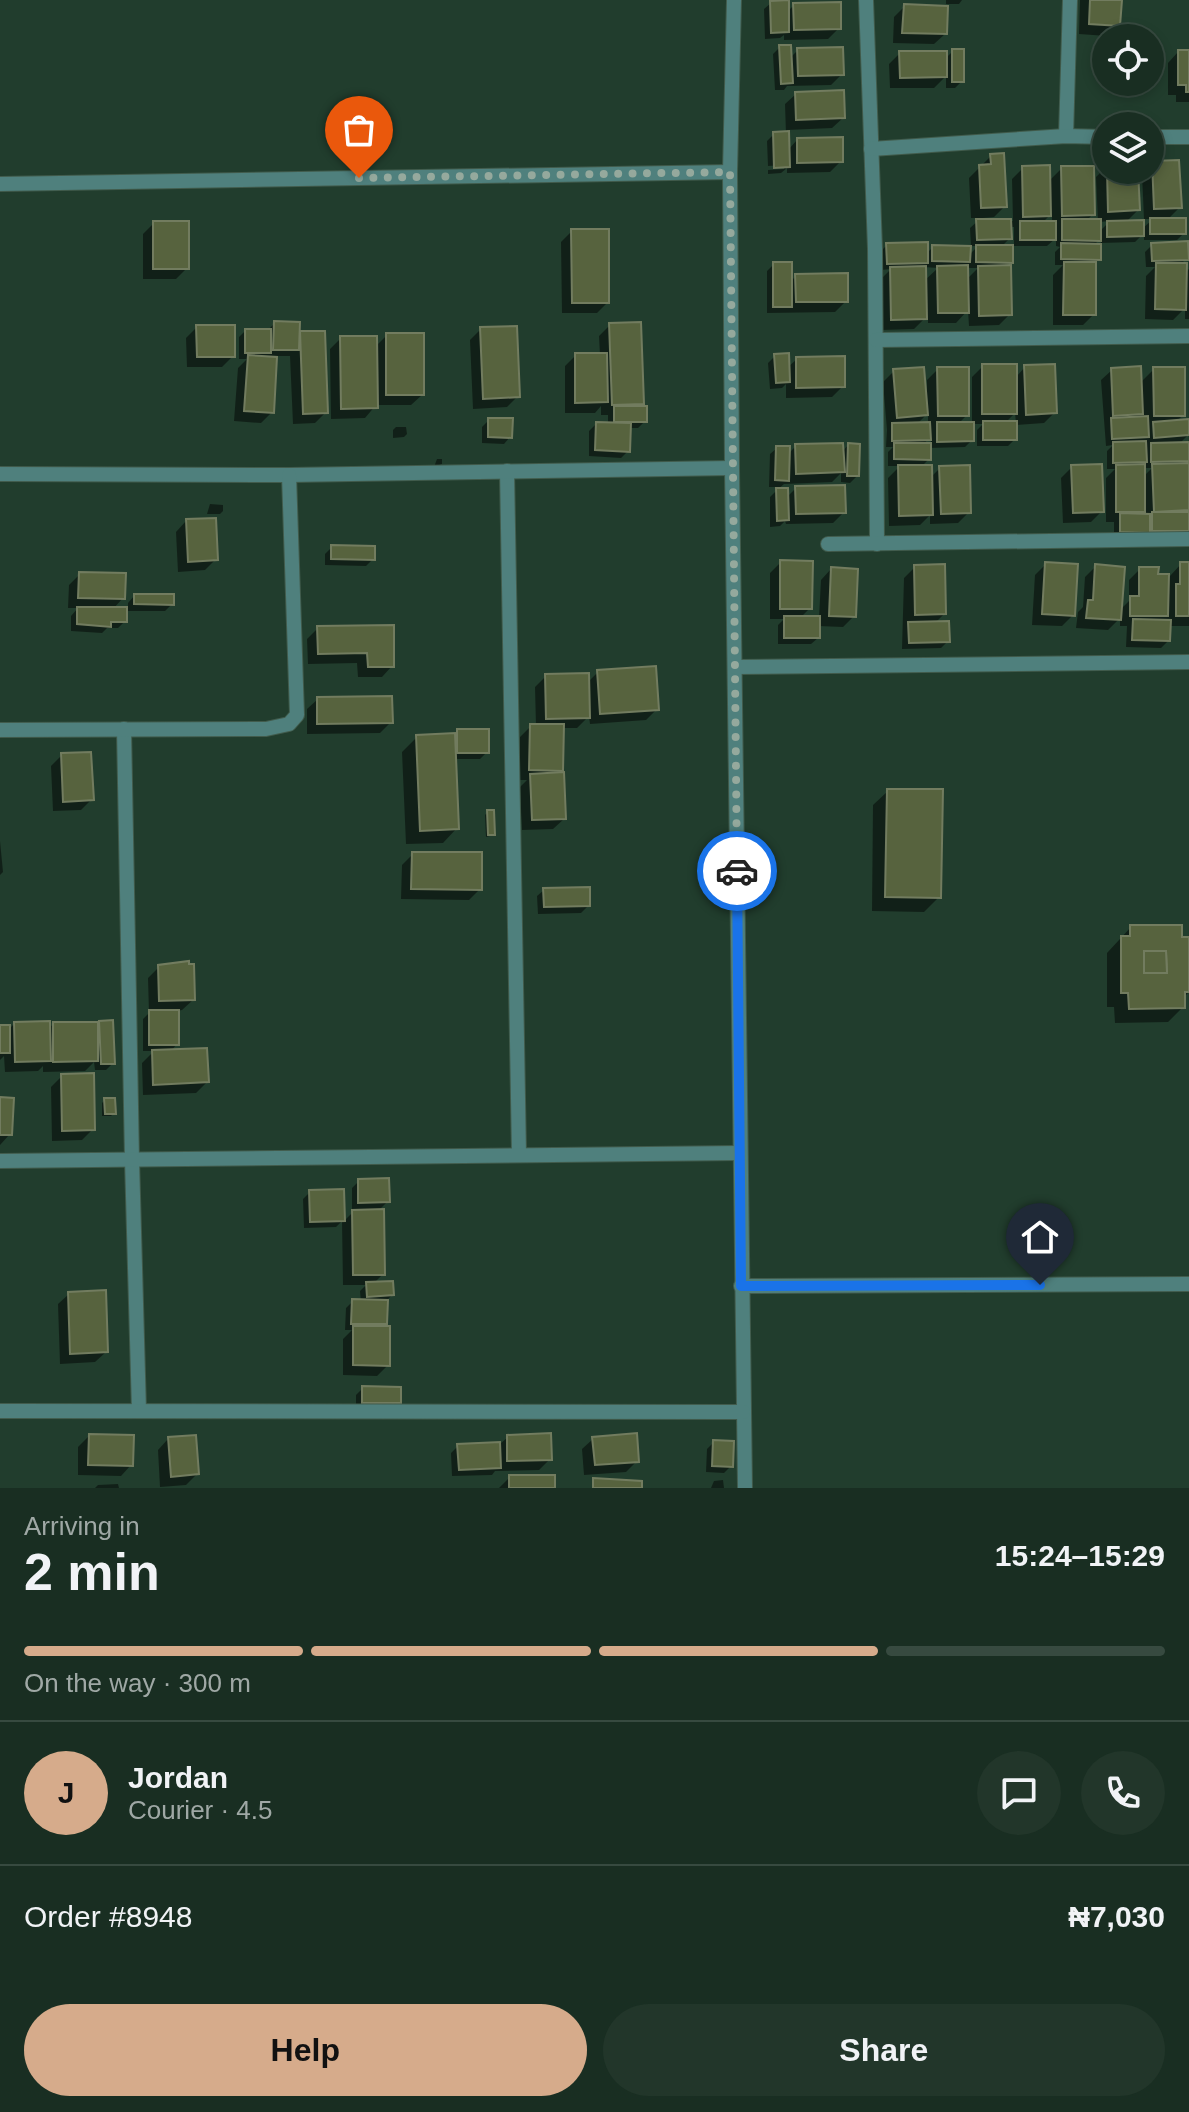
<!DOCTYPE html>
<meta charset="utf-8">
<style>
body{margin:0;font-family:Arial,sans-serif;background:#22362a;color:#f1f3f6;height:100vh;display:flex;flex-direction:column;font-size:30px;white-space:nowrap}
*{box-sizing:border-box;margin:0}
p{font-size:26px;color:#9fa8a5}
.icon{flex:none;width:44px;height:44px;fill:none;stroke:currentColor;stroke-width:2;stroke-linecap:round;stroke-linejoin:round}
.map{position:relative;height:1488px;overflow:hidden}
.side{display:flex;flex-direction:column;background:#192e22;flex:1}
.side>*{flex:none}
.fabs{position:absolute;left:1092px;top:24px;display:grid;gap:16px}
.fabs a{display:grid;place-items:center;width:72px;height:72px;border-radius:50%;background:#192e22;box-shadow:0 4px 12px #0003,0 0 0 2px #374a40;font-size:40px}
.pin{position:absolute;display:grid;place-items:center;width:68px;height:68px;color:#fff;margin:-82px -34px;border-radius:50% 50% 50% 0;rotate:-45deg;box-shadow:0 0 8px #0007}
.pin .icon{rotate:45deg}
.courier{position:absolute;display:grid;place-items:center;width:80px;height:80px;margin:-40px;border:6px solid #1a73e8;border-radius:50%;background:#fff;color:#222;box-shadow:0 2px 10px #0007}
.headline em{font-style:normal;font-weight:600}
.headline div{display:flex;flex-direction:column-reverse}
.headline{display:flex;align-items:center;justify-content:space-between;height:136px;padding:0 24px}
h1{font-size:52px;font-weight:600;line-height:60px}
.bar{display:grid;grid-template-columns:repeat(4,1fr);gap:12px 8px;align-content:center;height:96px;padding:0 24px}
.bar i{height:10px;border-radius:6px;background:#374a40}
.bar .selected{background:#d6ab8b}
.bar p{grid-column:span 4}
.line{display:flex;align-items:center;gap:20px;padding:0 24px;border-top:2px solid #374a40}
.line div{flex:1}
.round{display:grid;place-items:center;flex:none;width:84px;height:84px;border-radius:42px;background:#22362a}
.action{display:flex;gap:16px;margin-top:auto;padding:16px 24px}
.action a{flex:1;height:92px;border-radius:48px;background:#d6ab8b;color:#111;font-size:32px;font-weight:600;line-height:92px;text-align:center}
.action a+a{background:#22362a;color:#f1f3f6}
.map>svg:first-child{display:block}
.shadow{fill:#0007;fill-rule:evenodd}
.building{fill:#57633e;stroke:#727c5f;stroke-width:2;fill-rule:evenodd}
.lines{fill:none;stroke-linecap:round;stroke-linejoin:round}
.minor-casing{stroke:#415b4c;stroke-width:16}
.minor{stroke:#4f807d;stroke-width:14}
.done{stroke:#95a99d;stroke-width:8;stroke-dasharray:0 14.4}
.route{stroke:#1a73e8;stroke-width:10}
</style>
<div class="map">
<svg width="1189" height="1488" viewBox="0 0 1189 1488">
<rect width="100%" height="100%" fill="#213d2d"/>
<g class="shadow">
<polygon points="781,0 787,0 787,12 794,5 839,28 828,39 784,40 784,35 780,38 765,39 764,9 771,3 781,2"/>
<polygon points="946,0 962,0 959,4 946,4"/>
<polygon points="1080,0 1119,0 1118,25 1107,36 1079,34"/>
<polygon points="905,6 945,34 934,44 893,43 894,17"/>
<polygon points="780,47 790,58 798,50 842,74 831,85 787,86 784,90 775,90 773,54"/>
<polygon points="953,51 962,81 955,88 946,88 946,76 934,88 890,88 889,64 900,53 945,59"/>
<polygon points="1178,52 1189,52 1189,102 1176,102 1176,95 1168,95 1168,63"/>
<polygon points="796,94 843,118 832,128 787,130 788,150 797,140 841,161 830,172 787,173 787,168 781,173 768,174 768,170 784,169 784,165 768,166 767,141 774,134 786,134 785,104"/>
<path d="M991,156L1005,206L994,217L983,218V221H1013L1012,179L1023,168L1048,182L1062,168L1093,214L1086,221H1098L1096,177L1106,167V170H1136L1138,210L1125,223L1142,229L1153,219H1144L1142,174L1150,170L1153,163L1180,207L1167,220L1184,233L1177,240H1144V233L1135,242L1101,243V238L1093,246L1099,259L1094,263V314L1083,325H1053V275L1063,265H1055V252L1060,247L1056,246V238L1047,246H1014V227H1009L1010,238L1001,247L1011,262L1006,267L1010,314L999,325L969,326L968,310L956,323H928V315L914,329L881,330L880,280L891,269L881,270L880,252L887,245L926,254L933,247L969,255L978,246H971L970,228L981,218H971L969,178ZM1052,213V223H1042ZM1110,221L1099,232V222ZM924,267L938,268L924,281ZM966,268H978L966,280Z"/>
<polygon points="154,223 187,268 176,279 143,279 143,234"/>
<polygon points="572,231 608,302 597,313 562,313 561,242"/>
<polygon points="1152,245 1186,249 1189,246 1189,261 1184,261 1180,265 1184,274 1189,269 1189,319 1185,319 1185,308 1173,320 1145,319 1146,276 1155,267 1146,267 1145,252"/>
<polygon points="774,264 790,282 796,276 846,301 835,312 767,313 767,271"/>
<polygon points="275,323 297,337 301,333 326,412 315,423 293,424 290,356 275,356 272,412 261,423 234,421 238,368 247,359 239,359 239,337 246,330 267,331"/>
<polygon points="610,325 642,404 638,408 645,421 638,428 629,428 628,451 621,458 589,456 589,431 596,424 608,424 608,415 601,415 601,406 595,413 565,413 565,366 576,355 600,355 599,336"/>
<polygon points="197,327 233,356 222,367 187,367 186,338"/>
<polygon points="481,329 518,396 507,407 473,409 470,340"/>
<polygon points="387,335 422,395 411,405 376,405 365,418 331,419 330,349 341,338 375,347"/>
<polygon points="775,356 788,367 797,359 843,386 832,397 786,398 786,384 782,388 770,389 768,363"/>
<path d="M983,366L1015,378L1025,367L1055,412L1044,423L1015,425V439L1008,446H977V430L983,424H972V440L965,447L929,448V459L921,467L930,478L940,468L969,512L958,523L930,524V515L920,525L889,526L888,478L900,466H888V452L893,447H886L887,430L883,382L894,371L927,390V380L938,369L967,415L958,424H972V377ZM928,413V424L916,425ZM1015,413L1016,423H1005ZM931,437V445H922Z"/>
<path d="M1154,369L1183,415L1176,422L1189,434L1179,444H1189V532L1114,538V522H1106V478L1115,469H1107V451L1113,445L1106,446L1101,380L1112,370L1139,384ZM1143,468H1152L1143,477Z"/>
<polygon points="489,420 510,437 504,444 482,443 482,427"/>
<polygon points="396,427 406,427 407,434 404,437 393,438 393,430"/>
<polygon points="848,445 857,476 850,483 841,482 841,473 832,482 784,484 777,490 786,498 796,488 844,512 833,523 786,524 785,521 780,526 770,527 770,497 780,487 769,487 770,454 777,448 788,454 796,446 842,452"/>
<polygon points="437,459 442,459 442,464 434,467"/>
<polygon points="1072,467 1102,511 1091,522 1063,523 1061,478"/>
<polygon points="210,504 223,505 223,511 220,514 207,514"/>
<polygon points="186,521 216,559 205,570 178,572 176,532"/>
<polygon points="332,547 373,559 366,566 325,565 325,554"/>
<polygon points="781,562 810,608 800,618 819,618 821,580 831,569 854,616 843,627 818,626 818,638 811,644 778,644 778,625 784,619 770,619 770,573"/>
<polygon points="1046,564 1073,615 1062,626 1032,625 1035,575"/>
<polygon points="1181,564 1189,564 1189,626 1168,626 1168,641 1161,648 1126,647 1127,626 1120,626 1120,618 1108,630 1076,628 1078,612 1083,607 1085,577 1096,566 1120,610 1129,601 1129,580 1140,569 1156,576 1170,576"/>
<polygon points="915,567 944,614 935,623 948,641 941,648 902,649 904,578"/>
<polygon points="80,574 123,598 113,609 128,609 128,603 134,596 172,604 165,611 125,611 125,621 118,628 107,628 102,633 71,631 71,616 78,608 68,608 69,585"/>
<polygon points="318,628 392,666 382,677 358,677 357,663 308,664 307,639"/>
<polygon points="598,672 657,709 646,720 590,724 589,716 577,728 562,728 561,770 556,775 564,819 553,829 522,830 520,787 527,780 519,780 520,737 531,726 536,726 535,687 546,676 587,683"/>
<polygon points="318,699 391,722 380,733 307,734 307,709"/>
<polygon points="457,731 487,752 480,759 454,759 457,828 443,843 406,844 402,752 417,737 453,735"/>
<polygon points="62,755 92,799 81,810 53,811 51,766"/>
<polygon points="888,791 939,897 924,912 872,911 873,805"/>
<polygon points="488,812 493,835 486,837 485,815"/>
<polygon points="0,841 3,872 0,875"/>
<polygon points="413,854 480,889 469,900 401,899 402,865"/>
<polygon points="544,890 588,906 581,913 538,914 537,896"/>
<polygon points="1131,927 1189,939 1189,992 1183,998 1183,1007 1168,1022 1115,1023 1114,1007 1107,1007 1107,953"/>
<polygon points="159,967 193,1000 182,1010 177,1011 177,1044 170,1052 207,1082 196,1093 143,1095 142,1063 154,1051 143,1051 143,1019 149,1013 148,978"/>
<polygon points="100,1023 113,1063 106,1070 95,1070 94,1062 85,1071 43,1072 43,1066 38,1071 5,1072 4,1056 0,1060 0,1027 8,1030 14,1024 48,1030 53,1024 96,1027"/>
<polygon points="62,1076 93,1129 82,1140 52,1141 51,1087"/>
<polygon points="0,1099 10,1134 0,1145"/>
<polygon points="105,1100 114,1113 111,1116 102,1116 102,1103"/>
<polygon points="359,1181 388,1201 377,1212 383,1274 373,1284 392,1295 386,1301 385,1324 381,1328 388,1365 377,1376 343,1375 343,1339 352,1330 345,1330 346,1308 353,1301 361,1302 360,1291 366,1285 343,1285 342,1221 336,1227 304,1228 303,1199 310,1192 342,1191 343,1222 356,1209 352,1209 352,1188"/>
<polygon points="69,1294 106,1352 95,1362 60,1364 58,1304"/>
<polygon points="363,1388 399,1402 392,1409 356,1409 356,1395"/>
<polygon points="89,1436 131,1465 121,1476 78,1475 78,1447"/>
<polygon points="508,1437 550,1459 539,1470 495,1471 492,1475 452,1476 451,1453 458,1446 500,1444"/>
<polygon points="168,1439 197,1474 186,1485 160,1487 158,1450"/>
<polygon points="593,1439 637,1461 626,1472 584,1475 582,1449"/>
<polygon points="714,1442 731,1466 724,1473 706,1472 707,1449"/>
<polygon points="510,1477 553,1488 499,1488"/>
<polygon points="723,1480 724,1488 711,1488 714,1481"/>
<polygon points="118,1484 119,1488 95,1488 98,1485"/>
</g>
<g class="building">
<polygon points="789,0 789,32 771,33 770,1"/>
<polygon points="1090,0 1122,0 1120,26 1089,24"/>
<polygon points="841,2 841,29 794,30 793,3"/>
<polygon points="904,4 948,6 947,34 902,33"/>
<polygon points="779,45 791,45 793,83 781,84"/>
<polygon points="843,47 844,75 798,76 797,48"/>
<rect x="952" y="49" width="12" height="33"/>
<polygon points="1178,50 1189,50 1189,92 1186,92 1186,85 1178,85"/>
<polygon points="899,51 947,51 947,77 900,78"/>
<polygon points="844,90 845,118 796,120 795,92"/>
<polygon points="789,131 790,167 774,168 773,132"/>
<polygon points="843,137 843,162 797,163 797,138"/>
<polygon points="1004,153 1007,207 981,208 979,165 991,164 990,154"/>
<polygon points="1179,160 1182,208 1154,209 1152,161"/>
<polygon points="1050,165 1051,216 1023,217 1022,166"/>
<polygon points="1061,166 1094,166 1095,215 1062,216"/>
<polygon points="1107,170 1138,170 1140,210 1108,212"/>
<rect x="1150" y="218" width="36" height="16"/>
<polygon points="976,219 1011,219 1012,239 977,240"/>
<polygon points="1062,219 1101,219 1101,241 1062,240"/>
<polygon points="1144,220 1144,236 1107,237 1107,221"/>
<rect x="153" y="221" width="36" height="48"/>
<rect x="1020" y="221" width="36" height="19"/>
<polygon points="571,229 609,229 609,303 572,303"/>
<polygon points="1188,241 1189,260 1152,261 1151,243"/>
<polygon points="928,242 928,263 887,264 886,243"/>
<polygon points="1061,243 1101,244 1101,260 1061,259"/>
<polygon points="932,245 971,246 970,262 932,261"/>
<polygon points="976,245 1013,245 1013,263 976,262"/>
<rect x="773" y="262" width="19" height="45"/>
<polygon points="1064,262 1096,262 1096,315 1063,315"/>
<polygon points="1156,263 1187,263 1186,310 1155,309"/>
<polygon points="968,265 969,313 938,313 937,266"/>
<polygon points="1011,265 1012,315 979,316 978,266"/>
<polygon points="926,266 927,319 891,320 890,267"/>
<polygon points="848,273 848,302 796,302 795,274"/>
<polygon points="274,321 300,322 299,350 273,350"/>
<polygon points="641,322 644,404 612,405 609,323"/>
<polygon points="196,325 235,325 235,357 197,357"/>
<polygon points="517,326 520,397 483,399 480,327"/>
<rect x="245" y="329" width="26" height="24"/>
<polygon points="300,331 325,331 328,413 303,414"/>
<rect x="386" y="333" width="38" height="62"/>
<polygon points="340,336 377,336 378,408 341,409"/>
<polygon points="575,353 607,353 608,402 575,403"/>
<polygon points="789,353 790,382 776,383 774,354"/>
<polygon points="248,355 277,357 274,413 244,411"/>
<polygon points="845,356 845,387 796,388 796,357"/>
<rect x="982" y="364" width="35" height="50"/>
<polygon points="1055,364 1057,413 1026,415 1024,365"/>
<polygon points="1141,366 1143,414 1113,416 1111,368"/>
<polygon points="924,367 928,415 897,418 893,369"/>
<polygon points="937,367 969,367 969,416 938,416"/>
<polygon points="1153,367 1185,367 1185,416 1154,416"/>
<rect x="614" y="406" width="33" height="16"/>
<polygon points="1148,416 1149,437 1112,439 1111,418"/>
<polygon points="488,418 513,418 512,438 488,437"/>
<polygon points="1189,419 1189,435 1154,438 1153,422"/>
<rect x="983" y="421" width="34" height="19"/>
<polygon points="596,422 631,423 630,452 595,450"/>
<polygon points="930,422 931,440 892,441 892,423"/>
<polygon points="937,422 974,422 974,441 937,442"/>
<polygon points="1146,441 1147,462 1113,463 1113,442"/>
<polygon points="1189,442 1189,461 1151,462 1151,443"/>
<polygon points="843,443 845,472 796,474 795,444"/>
<polygon points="848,443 860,444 859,476 847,476"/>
<polygon points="894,443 931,443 931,460 894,459"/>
<polygon points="776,446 790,446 789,481 775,480"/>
<polygon points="1189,463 1189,510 1154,512 1152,464"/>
<polygon points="1102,464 1104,512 1073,513 1071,465"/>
<polygon points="1145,464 1145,512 1116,512 1116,465"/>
<polygon points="898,465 932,465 933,515 899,516"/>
<polygon points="970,465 971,513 941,514 939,466"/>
<polygon points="845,485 846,513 796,514 795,486"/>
<polygon points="776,488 788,488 789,520 777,521"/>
<rect x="1152" y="512" width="37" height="19"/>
<polygon points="1120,513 1150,514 1150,533 1120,532"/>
<polygon points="216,518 218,560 188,562 186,519"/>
<polygon points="331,545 375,546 375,560 331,559"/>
<polygon points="780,560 813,561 812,609 780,609"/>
<polygon points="1045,562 1078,564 1075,616 1042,614"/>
<polygon points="1180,562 1189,562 1189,616 1176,616 1176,584 1180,584"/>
<polygon points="945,564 946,614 915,615 914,565"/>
<polygon points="1095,564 1125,567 1121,620 1086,618 1088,600 1093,600"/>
<polygon points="831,567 858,569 856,617 829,616"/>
<polygon points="1139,567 1159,567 1158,574 1169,574 1168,616 1130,616 1130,596 1139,596"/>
<polygon points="79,572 126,573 125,599 78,598"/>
<polygon points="134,594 174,594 174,605 134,604"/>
<polygon points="77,607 127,607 127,622 111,622 111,627 77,624"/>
<rect x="784" y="616" width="36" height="22"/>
<polygon points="1133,619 1171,620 1170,641 1132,640"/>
<polygon points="949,621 950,642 909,643 908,622"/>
<polygon points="394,625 394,667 368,667 367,653 318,654 317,626"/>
<polygon points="656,666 659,710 600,714 597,670"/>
<polygon points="589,673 590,718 546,719 545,674"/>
<polygon points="392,696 393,723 317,724 317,697"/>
<polygon points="530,724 564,724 563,771 529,770"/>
<rect x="457" y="729" width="32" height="24"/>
<polygon points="455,733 459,829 420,831 416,735"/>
<polygon points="91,752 94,800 63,802 61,753"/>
<polygon points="564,772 566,819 532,820 530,774"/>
<polygon points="887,789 943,789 941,898 885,897"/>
<polygon points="487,810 494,810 495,835 488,835"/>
<polygon points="412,852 482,852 482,890 411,889"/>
<polygon points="590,887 590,906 544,907 543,888"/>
<path d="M1130,925H1182V937H1189V992H1185V1008L1129,1009L1128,993H1121V936H1130ZM1144,951H1166L1167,973H1144Z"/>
<polygon points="1144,951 1166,951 1167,973 1144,973"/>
<polygon points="189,961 189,964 194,964 195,1000 159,1001 158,965"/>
<rect x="149" y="1010" width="30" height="35"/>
<polygon points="113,1020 115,1064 101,1064 99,1021"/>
<polygon points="50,1021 51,1061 15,1062 14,1022"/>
<polygon points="53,1022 98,1022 98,1061 53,1062"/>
<rect x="0" y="1025" width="10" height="28"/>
<polygon points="207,1048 209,1082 153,1085 152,1050"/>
<polygon points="94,1073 95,1130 62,1131 61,1074"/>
<polygon points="0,1097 14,1098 12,1135 0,1135"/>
<polygon points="104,1098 115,1098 116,1114 105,1114"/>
<polygon points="389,1178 390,1202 358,1203 358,1179"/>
<polygon points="344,1189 345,1221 310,1222 309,1190"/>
<polygon points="384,1209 385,1275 353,1275 352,1210"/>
<polygon points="393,1281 394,1295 367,1297 366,1282"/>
<polygon points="106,1290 108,1352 70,1354 68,1292"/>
<polygon points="352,1299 388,1300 387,1324 351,1324"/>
<polygon points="353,1326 390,1326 390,1366 353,1365"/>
<polygon points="362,1386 401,1387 401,1403 362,1403"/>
<polygon points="551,1433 552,1460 507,1461 507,1435"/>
<polygon points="637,1433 639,1462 595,1465 592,1437"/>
<polygon points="89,1434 134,1435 133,1466 88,1465"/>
<polygon points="196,1435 199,1474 171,1477 168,1437"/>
<polygon points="713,1440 734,1441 733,1467 712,1466"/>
<polygon points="500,1442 501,1468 459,1470 457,1444"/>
<rect x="509" y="1475" width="46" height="13"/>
<polygon points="593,1478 642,1481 642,1488 593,1488"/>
</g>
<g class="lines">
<g class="minor-casing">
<g id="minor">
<polyline points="734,0 730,172 732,468 745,1488"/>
<polyline points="866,0 875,249 877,544"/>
<polyline points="1066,136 1070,0"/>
<polyline points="1150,137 1189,137"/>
<polyline points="871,149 1066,136 1106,137"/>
<polyline points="0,184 730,172"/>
<polyline points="876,340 1189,336"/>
<polyline points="507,471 519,1155"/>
<polyline points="0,474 289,475 732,468"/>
<polyline points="828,544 1189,539"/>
<polyline points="735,667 1189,662"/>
<polyline points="124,729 132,1160 139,1411"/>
<polyline points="0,730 266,729 289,724 297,715 289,475"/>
<polyline points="0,1161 739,1153"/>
<polyline points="741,1286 1189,1284"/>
<polyline points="0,1411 743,1412"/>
</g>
</g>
<use href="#minor" class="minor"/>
</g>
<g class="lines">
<polyline class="done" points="359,178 730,172 737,871"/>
<polyline class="route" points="737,871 741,1286 1040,1285"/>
</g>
</svg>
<div class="fabs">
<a><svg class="icon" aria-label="locate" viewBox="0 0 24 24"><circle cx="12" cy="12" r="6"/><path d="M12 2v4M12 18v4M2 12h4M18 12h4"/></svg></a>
<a><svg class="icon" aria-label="layers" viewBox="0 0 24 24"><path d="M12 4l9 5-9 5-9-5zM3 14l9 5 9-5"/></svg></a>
</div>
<div class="pin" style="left:359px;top:178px;background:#ea580c"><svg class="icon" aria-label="bag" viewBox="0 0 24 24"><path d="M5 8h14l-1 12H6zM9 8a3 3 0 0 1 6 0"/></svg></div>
<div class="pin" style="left:1040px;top:1285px;background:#1f2937"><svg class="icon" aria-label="home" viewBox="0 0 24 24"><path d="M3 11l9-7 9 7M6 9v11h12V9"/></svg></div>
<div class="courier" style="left:737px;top:871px"><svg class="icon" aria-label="car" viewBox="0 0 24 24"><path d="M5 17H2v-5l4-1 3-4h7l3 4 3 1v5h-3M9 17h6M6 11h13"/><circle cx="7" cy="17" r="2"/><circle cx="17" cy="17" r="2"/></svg></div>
</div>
<section class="side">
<div class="headline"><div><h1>2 min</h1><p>Arriving in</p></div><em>15:24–15:29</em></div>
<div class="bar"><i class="selected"></i><i class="selected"></i><i class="selected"></i><i></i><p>On the way · 300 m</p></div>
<div class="line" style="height:144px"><b class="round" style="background:#d6ab8b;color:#111">J</b><div><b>Jordan</b><p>Courier · 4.5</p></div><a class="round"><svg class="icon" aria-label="chat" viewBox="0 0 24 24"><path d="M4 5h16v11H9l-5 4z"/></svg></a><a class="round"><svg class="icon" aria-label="phone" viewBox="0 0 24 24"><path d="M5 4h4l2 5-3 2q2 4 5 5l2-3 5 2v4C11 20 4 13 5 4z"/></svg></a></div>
<div class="line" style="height:104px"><div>Order #8948</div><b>₦7,030</b></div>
<div class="action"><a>Help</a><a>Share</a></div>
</section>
